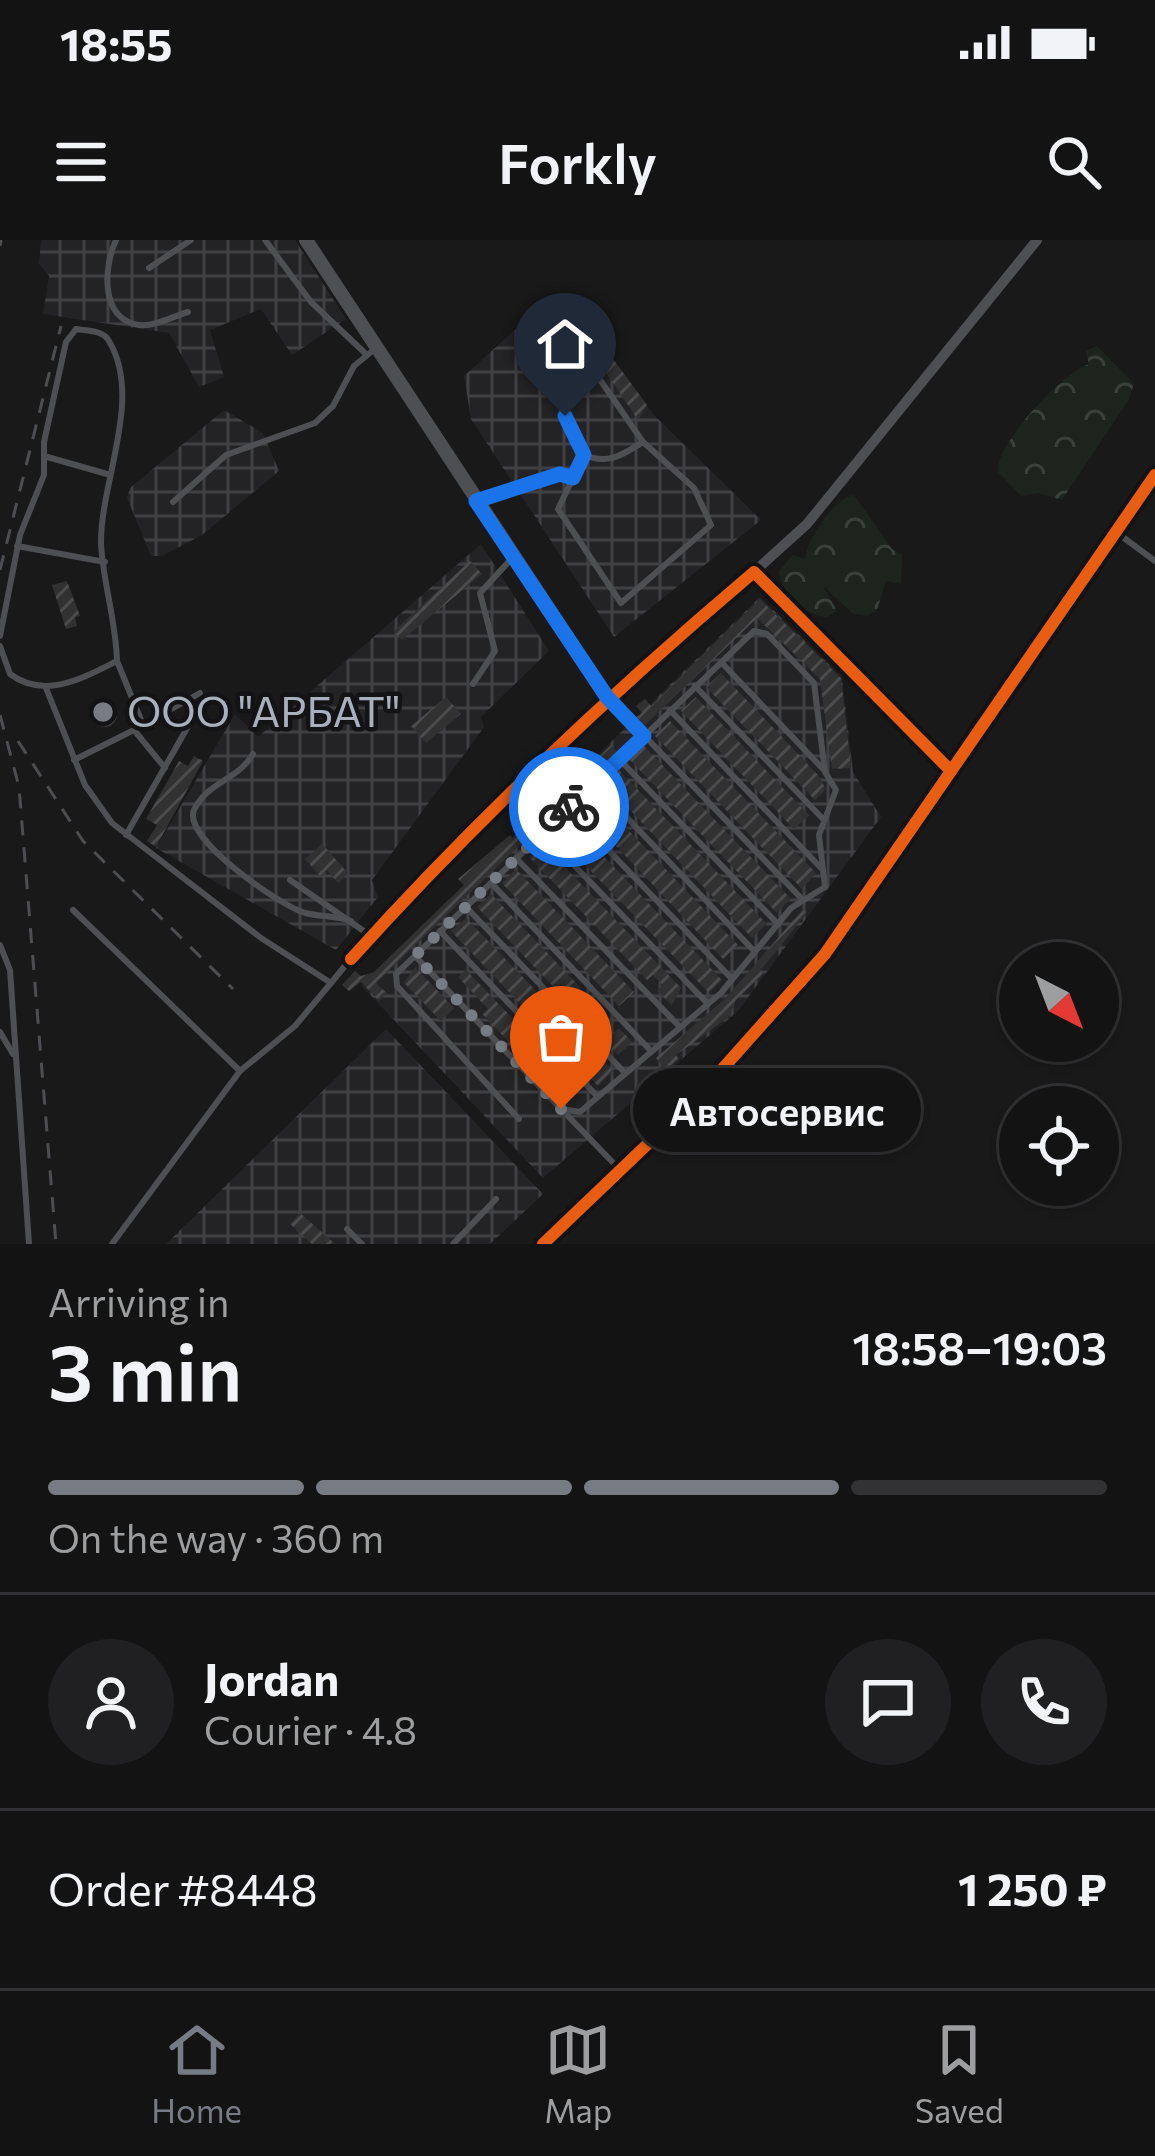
<!DOCTYPE html>
<meta charset="utf-8">
<style>
body{margin:0;font-family:Commissioner,sans-serif;background:#202022;color:#f1f3f6;height:100vh;display:flex;flex-direction:column;font-size:45px;white-space:nowrap}
*{box-sizing:border-box;margin:0}
p{font-size:39px;color:#9d9ea0}
.icon{flex:none;width:66px;height:66px;fill:none;stroke:currentColor;stroke-width:2;stroke-linecap:round;stroke-linejoin:round}
.map{position:relative;height:1004px;overflow:hidden}
.details{display:flex;flex-direction:column;background:#131314;flex:1}
.details>*{flex:none}
.needle{width:78px;rotate:138deg}
.buttons{position:absolute;left:999px;top:702px;display:grid;gap:24px}
.buttons a{display:grid;place-items:center;width:120px;height:120px;border-radius:50%;background:#131314;box-shadow:0 3px 9px #0004,0 0 0 3px #323234;font-size:60px}
.pin{position:absolute;display:grid;place-items:center;width:102px;height:102px;color:#fff;margin:-123px -51px;border-radius:50% 50% 50% 0;rotate:-45deg;box-shadow:0 0 12px #0007}
.pin .icon{rotate:45deg}
.courier{position:absolute;display:grid;place-items:center;width:120px;height:120px;margin:-60px;border:9px solid #1a73e8;border-radius:50%;background:#fff;color:#222;box-shadow:0 3px 15px #0007}
.bubble{position:absolute;height:84px;border-radius:42px;background:#131314;box-shadow:0 3px 9px #0004,0 0 0 3px #323234;font-size:39px;font-weight:600;line-height:84px;text-align:center}
.headline em{font-style:normal;font-weight:600}
.headline div{display:flex;flex-direction:column-reverse}
.headline{display:flex;align-items:center;justify-content:space-between;height:204px;padding:0 48px}
h1{font-size:78px;font-weight:600;line-height:90px}
.bar{display:grid;grid-template-columns:repeat(4,1fr);gap:18px 12px;align-content:center;height:144px;padding:0 48px}
.bar i{height:15px;border-radius:9px;background:#323234}
.bar .selected{background:#777b83}
.bar p{grid-column:span 4}
.line{display:flex;align-items:center;gap:30px;padding:0 48px;border-top:3px solid #323234}
.line div{flex:1}
.round{display:grid;place-items:center;flex:none;width:126px;height:126px;border-radius:63px;background:#202022}
.status{display:flex;justify-content:space-between;align-items:center;height:84px;padding:0 60px;background:#131314;direction:ltr}
.status svg{height:33px;fill:currentColor}
header{display:flex;justify-content:space-between;align-items:center;height:156px;padding:0 48px;background:#131314;font-size:54px;font-weight:600}
.dock{display:flex;justify-content:space-around;align-items:center;height:168px;border-top:3px solid #323234;background:#131314;font-size:33px;color:#9d9ea0}
.dock a{display:grid;justify-items:center;gap:6px}
.dock .selected{color:#777b83}
.map>svg:first-child{display:block}
.industrial{fill:url(#industrial-grid)}
.forest{fill:url(#forest-crowns)}
.building{fill:url(#building-hatch)}
.lines{fill:none;stroke-linecap:round;stroke-linejoin:round}
.service{stroke:#4d4f53;stroke-width:6}
.minor{stroke:#4d4f53;stroke-width:10}
.tertiary{stroke:#4d4f53;stroke-width:14}
.rail{stroke:#4d4e52;stroke-width:3;stroke-dasharray:15 12;stroke-linecap:butt}
.cycleway-casing{stroke:#131316;stroke-width:20}
.cycleway{stroke:#e95d12;stroke-width:12}
.done{stroke:#777b83;stroke-width:12;stroke-dasharray:0 21.6}
.route{stroke:#1a73e8;stroke-width:15}
.poi-dot{fill:#777b83;stroke:#131316;stroke-width:4.5}
.labels{text-anchor:middle;stroke-width:9;stroke-linejoin:round;paint-order:stroke}
.poi-label{font-size:42px;fill:#a9b0bb;stroke:#131316;text-anchor:start}
</style>
<div class="status"><b>18:55</b><svg viewBox="0 0 49 12"><path d="M0 12V9h3v3zM5 12V6h3v6zM10 12V3h3v9zM15 12V0h3v12zM26 1h20v11H26zM47 4h2v5h-2z"/></svg></div>
<header><svg class="icon" aria-label="menu" viewBox="0 0 24 24"><path d="M4 6h16M4 12h16M4 18h16"/></svg>Forkly<svg class="icon" aria-label="search" viewBox="0 0 24 24"><circle cx="10" cy="10" r="6"/><path d="M15 15l6 6"/></svg></header>
<div class="map">
<svg width="1155" height="1004" viewBox="0 0 1155 1004">
<defs>
<pattern id="industrial-grid" width="8" height="8" patternUnits="userSpaceOnUse" patternTransform="scale(3)"><rect width="8" height="8" fill="#232326"/><path d="M0 4h8M4 0v8" fill="none" stroke="#404044"/></pattern>
<pattern id="forest-crowns" width="20" height="18" patternUnits="userSpaceOnUse" patternTransform="scale(3)"><rect width="20" height="18" fill="#1c241d"/><path d="M2 6a3 3 0 1 1 6 0M12 15a3 3 0 1 1 6 0" fill="none" stroke="#3a413c"/></pattern>
<pattern id="building-hatch" width="6" height="6" patternUnits="userSpaceOnUse" patternTransform="scale(3)"><rect width="6" height="6" fill="#313132"/><path d="M-1 1l2-2M0 6l6-6M5 7l2-2" fill="none" stroke="#4c4c4e"/></pattern>
</defs>
<rect width="100%" height="100%" fill="#19191a"/>
<g class="industrial">
<polygon points="41,0 295,0 346,79 292,115 261,69 210,90 224,137 199,147 169,93 43,74 49,36 39,24"/>
<polygon points="576,67 590,72 609,98 601,105 654,175 761,280 614,397 471,179 464,136 537,70 555,84"/>
<polygon points="224,170 263,193 279,231 202,295 162,316 151,316 127,258 130,248"/>
<polygon points="481,304 549,411 481,477 484,487 372,640 378,657 336,710 156,608 235,474 258,497"/>
<polygon points="760,357 842,437 853,532 881,577 738,771 543,938 361,745"/>
<polygon points="386,789 543,954 490,1004 166,1004"/>
</g>
<g class="forest">
<path d="M1097,106L1134,144L1128,161L1062,260L1038,253L1021,256L998,232C994,206 1062,133 1089,124L1086,111Z"/>
<path d="M854,255L892,309L902,315L901,344L886,341L877,370L867,376L852,373L823,346L837,371L827,377C804,375 782,354 779,331L793,315L805,319C808,298 833,259 854,255Z"/>
</g>
<g class="building">
<polygon points="577,70 647,165 638,180 568,76"/>
<polygon points="470,321 482,334 402,400 394,391"/>
<polygon points="67,341 80,376 75,377 77,386 66,389 52,345"/>
<polygon points="760,359 841,438 851,528 832,529 820,439 757,378 645,485 637,477 642,473 636,466 645,459 651,466"/>
<polygon points="721,433 818,535 826,549 815,560 706,447"/>
<polygon points="446,457 461,474 426,503 411,486"/>
<polygon points="696,457 809,575 794,589 681,471"/>
<circle cx="104" cy="474" r="13"/>
<polygon points="670,481 816,633 802,649 655,496"/>
<polygon points="611,505 617,512 376,743 387,753 379,761 361,742 349,751 342,745 355,731 361,736 374,732 464,645 458,639 510,595 513,598"/>
<polygon points="644,506 791,659 777,673 630,520"/>
<polygon points="194,516 203,521 156,607 147,601 157,585 146,579 179,521 188,526"/>
<polygon points="619,530 767,684 752,698 605,544"/>
<polygon points="594,554 738,705 723,719 580,568"/>
<polygon points="568,579 722,740 709,753 554,593"/>
<polygon points="322,604 348,633 338,643 327,630 320,636 305,619"/>
<polygon points="543,604 681,748 672,765 657,751 663,745 653,735 647,740 529,617"/>
<polygon points="516,629 634,752 619,766 502,643"/>
<polygon points="491,654 581,748 567,761 477,667"/>
<polygon points="803,669 807,673 760,731 763,734 736,760 729,777 676,815 679,819 666,830 656,818 726,758"/>
<polygon points="466,678 613,831 598,846 451,691"/>
<polygon points="415,727 454,768 441,781 404,743"/>
<polygon points="466,730 565,833 551,846 482,774 488,769 458,737"/>
<polygon points="592,760 608,777 601,783 612,794 619,788 632,802 618,815 579,774"/>
<polygon points="300,973 335,1004 312,1004 290,984"/>
</g>
<g class="lines">
<g class="service">
<path d="M116,0C104,26 99,79 139,85C154,87 174,76 188,72"/>
<polyline points="265,0 311,62 367,115"/>
<polyline points="149,28 191,0"/>
<path d="M570,113L583,115L643,202C622,215 609,225 584,215L546,137Z"/>
<polyline points="584,215 558,269 621,363 711,285 694,248 643,202"/>
<polyline points="44,216 107,234"/>
<polyline points="479,260 560,234 573,238"/>
<polyline points="173,262 226,215 315,183 333,166 354,126 376,108"/>
<polyline points="1116,292 1155,321"/>
<polyline points="17,306 105,322"/>
<path d="M0,396L20,295L44,235V202L66,102L76,89C87,91 103,90 109,101C143,158 101,240 101,302C102,339 116,379 117,421C83,438 45,460 10,434L0,406"/>
<polyline points="117,421 143,485"/>
<polyline points="721,422 823,529"/>
<polyline points="473,444 495,411 480,353 513,317"/>
<polyline points="695,446 824,580"/>
<polyline points="46,448 85,545 112,583 261,698 331,743 349,721"/>
<polyline points="608,458 801,658"/>
<polyline points="670,470 821,628"/>
<polyline points="134,490 200,453"/>
<path d="M253,514C238,540 207,542 194,570C182,598 279,665 305,673C320,677 335,675 351,681"/>
<polyline points="619,519 778,684"/>
<polyline points="74,520 134,490 165,528"/>
<polyline points="594,543 755,712"/>
<polyline points="568,568 732,739"/>
<polyline points="543,593 707,763"/>
<polyline points="126,595 190,483"/>
<polyline points="516,618 678,785"/>
<polyline points="290,640 371,696"/>
<polyline points="491,643 649,809"/>
<polyline points="466,667 624,832"/>
<polyline points="73,670 240,831"/>
<polyline points="440,691 597,856"/>
<polyline points="0,705 10,730 29,1004"/>
<polyline points="415,716 561,869 580,872 721,753 791,668 825,647 819,595 836,550 825,532 814,443 767,394 754,391 396,734 397,746 519,879"/>
<polyline points="0,792 13,814"/>
<polyline points="568,876 621,931"/>
<polyline points="347,989 362,1004"/>
<polyline points="112,1004 240,831 295,786 331,743"/>
<polyline points="453,1004 496,959"/>
</g>
<g class="minor">
<polyline points="754,332 807,284 1037,0"/>
<polyline points="351,719 468,591 607,457"/>
</g>
<g class="tertiary">
<polyline points="306,0 607,457 754,332 951,531"/>
<polyline points="543,1004 700,854 825,714 1155,235"/>
</g>
<g class="rail">
<polyline points="0,6 1,0"/>
<polyline points="0,330 61,86"/>
<polyline points="0,475 19,547 56,1004"/>
<polyline points="18,501 83,601 233,749"/>
</g>
<g class="cycleway-casing">
<g id="cycleway">
<path d="M351,719C477,579 611,453 754,332L951,531"/>
<polyline points="543,1004 700,854 825,714 1155,235"/>
</g>
</g>
<use href="#cycleway" class="cycleway"/>
</g>
<g class="lines">
<polyline class="done" points="561,869 415,716 569,567"/>
<polyline class="route" points="565,176 584,215 573,238 560,234 476,261 607,457 644,496 569,567"/>
</g>
<circle class="poi-dot" cx="103" cy="472" r="12"/>
<g class="labels">
<g class="poi-label">
<text x="127" y="487">ООО "АРБАТ"</text>
</g>
</g>
</svg>
<div class="buttons">
<a><svg class="needle" viewBox="-14 -14 28 28"><path d="M0-13l5 13h-10z" fill="#e53935"/><path d="M0 13l5-13h-10z" fill="#9d9ea0"/></svg></a>
<a><svg class="icon" aria-label="locate" viewBox="0 0 24 24"><circle cx="12" cy="12" r="6"/><path d="M12 2v4M12 18v4M2 12h4M18 12h4"/></svg></a>
</div>
<div class="pin" style="left:561px;top:869px;background:#ea580c"><svg class="icon" aria-label="bag" viewBox="0 0 24 24"><path d="M5 8h14l-1 12H6zM9 8a3 3 0 0 1 6 0"/></svg></div>
<div class="pin" style="left:565px;top:176px;background:#1f2937"><svg class="icon" aria-label="home" viewBox="0 0 24 24"><path d="M3 11l9-7 9 7M6 9v11h12V9"/></svg></div>
<div class="courier" style="left:569px;top:567px"><svg class="icon" aria-label="bike" viewBox="0 0 24 24"><circle cx="6" cy="16" r="4"/><circle cx="18" cy="16" r="4"/><path d="M6 16l4-8h5l3 8M10 8l3 8H6M13 5h3"/></svg></div>
<div class="bubble" style="left:633px;top:828px;width:288px">Автосервис</div>
</div>
<section class="details">
<div class="headline"><div><h1>3 min</h1><p>Arriving in</p></div><em>18:58–19:03</em></div>
<div class="bar"><i class="selected"></i><i class="selected"></i><i class="selected"></i><i></i><p>On the way · 360 m</p></div>
<div class="line" style="height:216px"><a class="round"><svg class="icon" aria-label="person" viewBox="0 0 24 24"><circle cx="12" cy="8" r="4"/><path d="M4 21q1-7 8-7t8 7"/></svg></a><div><b>Jordan</b><p>Courier · 4.8</p></div><a class="round"><svg class="icon" aria-label="chat" viewBox="0 0 24 24"><path d="M4 5h16v11H9l-5 4z"/></svg></a><a class="round"><svg class="icon" aria-label="phone" viewBox="0 0 24 24"><path d="M5 4h4l2 5-3 2q2 4 5 5l2-3 5 2v4C11 20 4 13 5 4z"/></svg></a></div>
<div class="line" style="height:156px"><div>Order #8448</div><b>1 250 ₽</b></div>
</section>
<nav class="dock">
<a class="selected"><svg class="icon" aria-label="home" viewBox="0 0 24 24"><path d="M3 11l9-7 9 7M6 9v11h12V9"/></svg>Home</a>
<a><svg class="icon" aria-label="map" viewBox="0 0 24 24"><path d="M3 6l6-2 6 2 6-2v14l-6 2-6-2-6 2zM9 4v14M15 6v14"/></svg>Map</a>
<a><svg class="icon" aria-label="saved" viewBox="0 0 24 24"><path d="M7 4h10v16l-5-4-5 4z"/></svg>Saved</a>
</nav>
